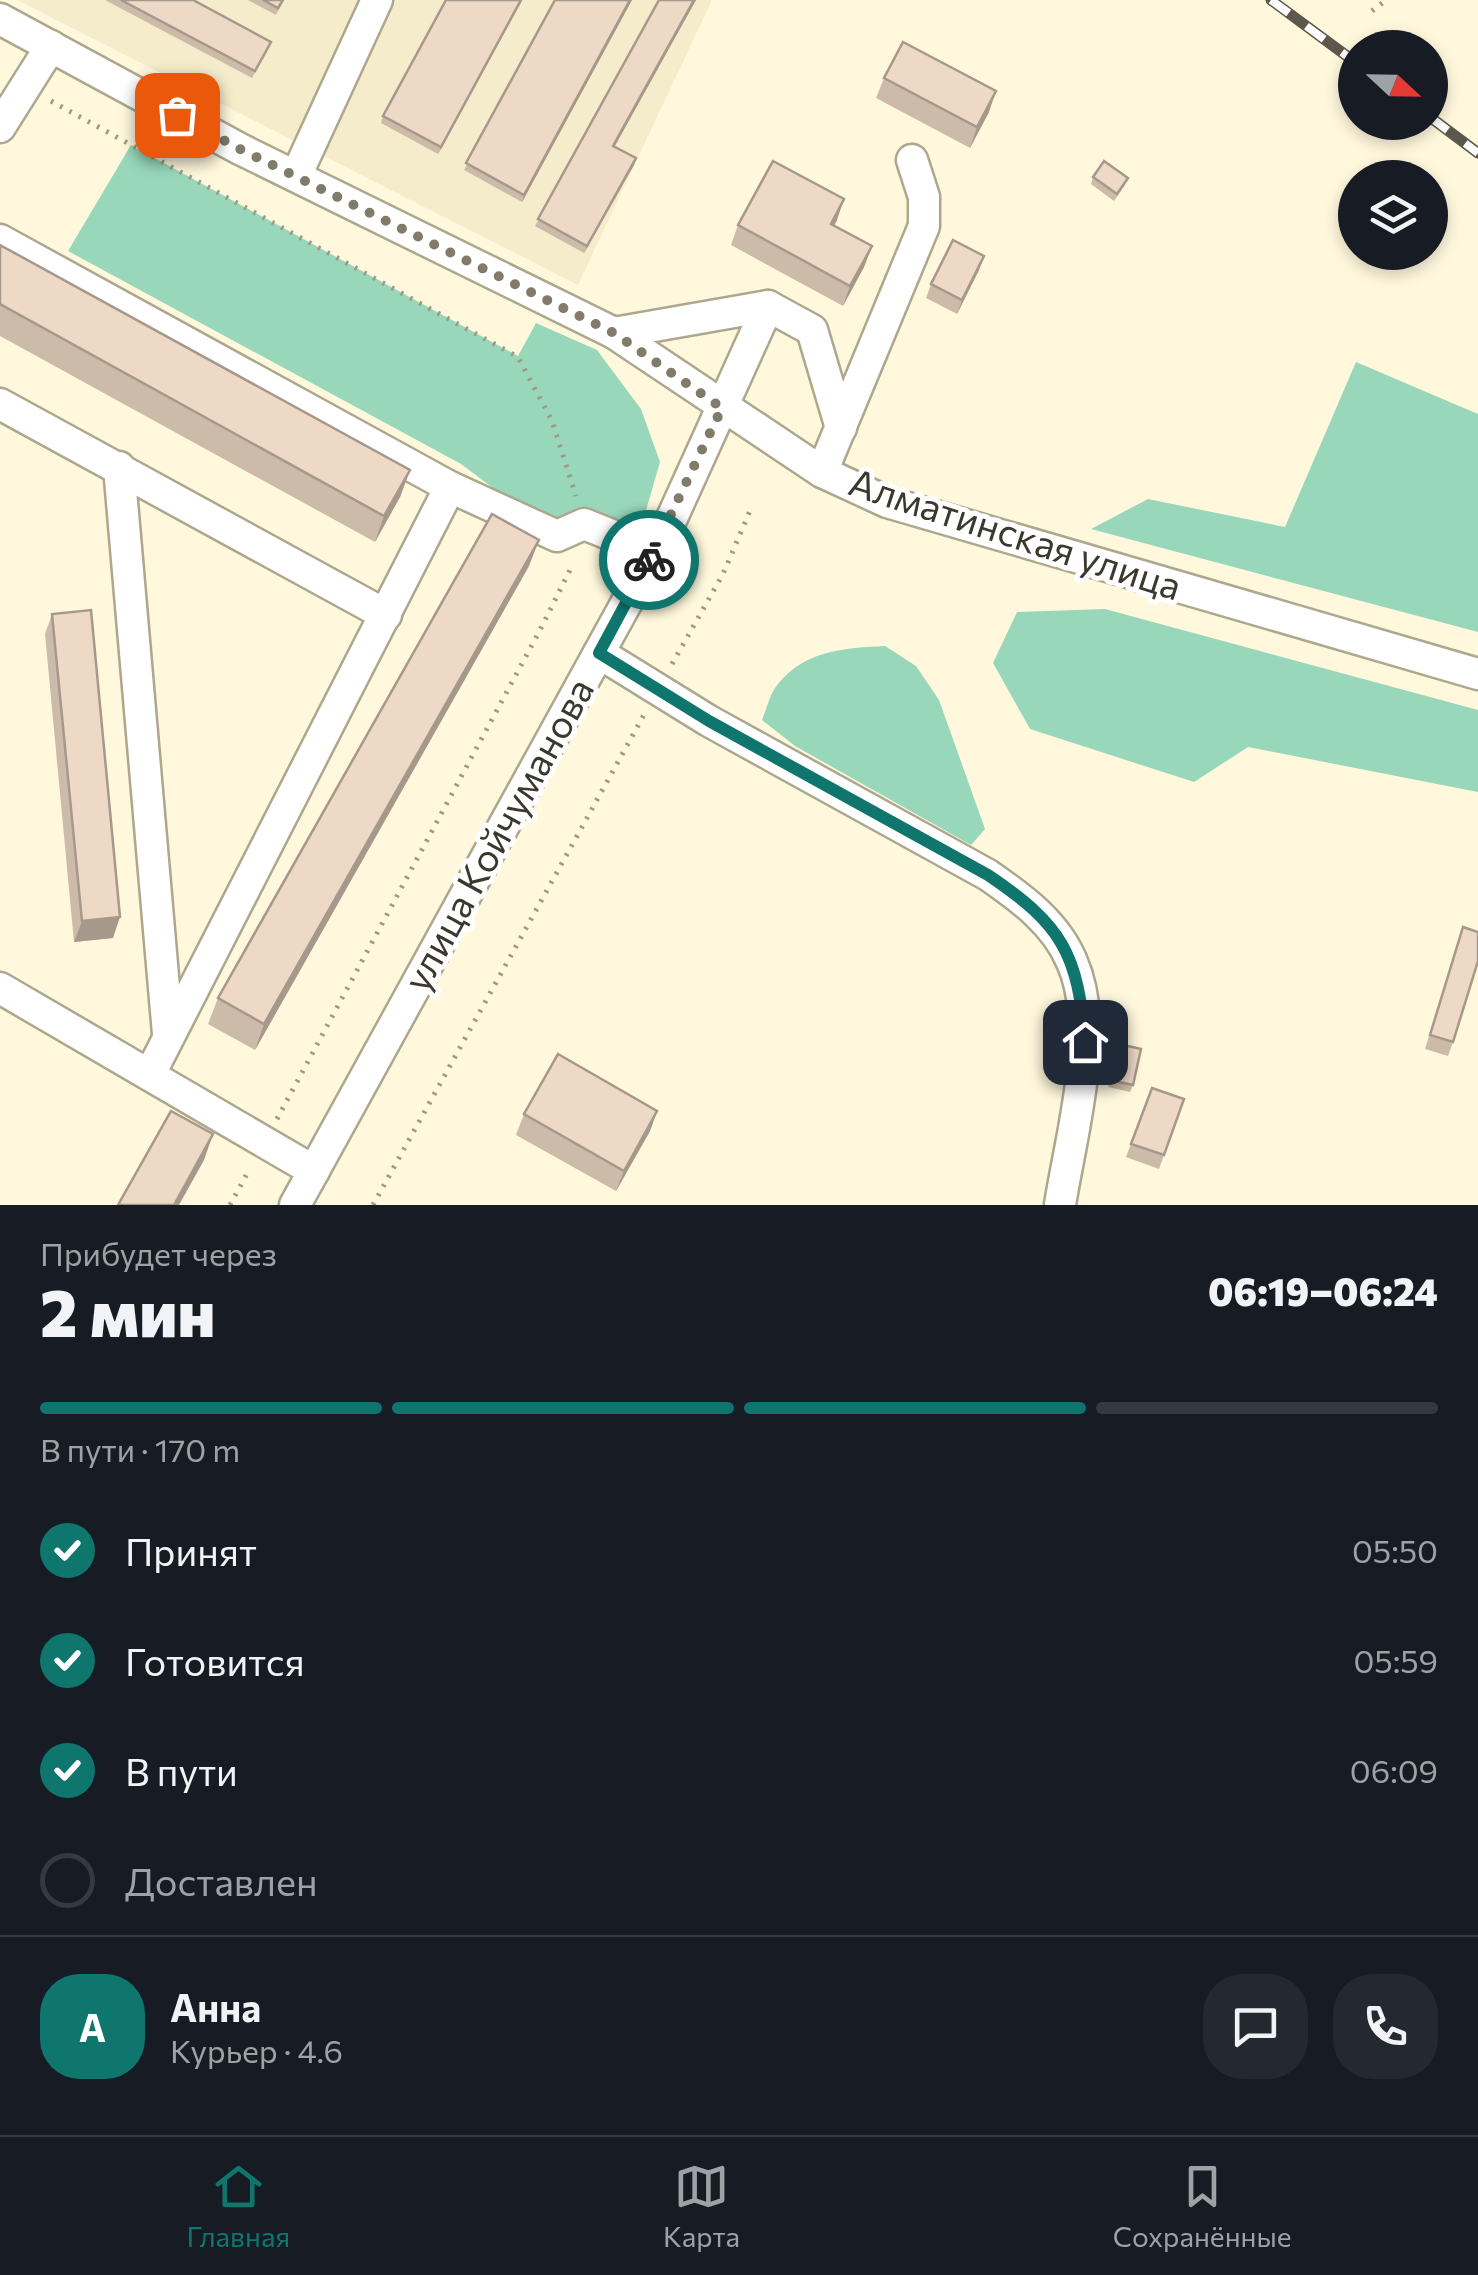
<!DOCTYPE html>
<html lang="ru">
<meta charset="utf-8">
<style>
body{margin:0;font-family:Commissioner,sans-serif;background:#242831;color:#f1f3f6;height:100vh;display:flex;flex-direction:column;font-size:38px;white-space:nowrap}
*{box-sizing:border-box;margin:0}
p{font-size:32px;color:#9ea1a6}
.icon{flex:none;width:55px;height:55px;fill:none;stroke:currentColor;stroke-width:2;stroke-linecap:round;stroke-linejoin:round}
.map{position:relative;height:1205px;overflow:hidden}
.panel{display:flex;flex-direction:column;background:#171b24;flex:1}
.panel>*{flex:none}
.needle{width:65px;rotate:112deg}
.controls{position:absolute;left:1338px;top:30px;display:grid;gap:20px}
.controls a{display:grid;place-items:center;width:110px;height:110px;border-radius:50%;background:#171b24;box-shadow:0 5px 15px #0003;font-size:50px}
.pin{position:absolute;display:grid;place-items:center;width:85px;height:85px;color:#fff;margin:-42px;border-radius:20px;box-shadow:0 5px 15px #0006}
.courier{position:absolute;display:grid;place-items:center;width:100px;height:100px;margin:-50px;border:8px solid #0f766e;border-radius:50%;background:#fff;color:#222;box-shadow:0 2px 12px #0007}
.summary em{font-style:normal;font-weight:800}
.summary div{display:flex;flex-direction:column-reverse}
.summary{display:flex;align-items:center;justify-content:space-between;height:170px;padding:0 40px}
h1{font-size:65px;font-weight:800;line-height:75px}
.bar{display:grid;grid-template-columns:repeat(4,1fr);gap:15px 10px;align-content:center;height:120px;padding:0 40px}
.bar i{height:12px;border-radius:8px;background:#363941}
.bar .on{background:#0f766e}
.bar p{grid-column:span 4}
.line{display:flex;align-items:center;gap:25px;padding:0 40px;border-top:2px solid #363941}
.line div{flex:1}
.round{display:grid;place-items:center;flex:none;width:105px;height:105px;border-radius:40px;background:#242831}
ol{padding:0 40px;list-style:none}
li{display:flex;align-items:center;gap:30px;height:110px}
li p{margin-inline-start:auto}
li .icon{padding:10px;border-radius:50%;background:#0f766e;color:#fff;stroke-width:4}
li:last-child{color:#9ea1a6}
li i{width:55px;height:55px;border:5px solid #363941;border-radius:50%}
.dock{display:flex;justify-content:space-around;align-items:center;height:140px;border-top:2px solid #363941;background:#171b24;font-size:28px;color:#9ea1a6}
.dock a{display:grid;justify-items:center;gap:5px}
.dock .on{color:#0f766e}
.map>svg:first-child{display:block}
.built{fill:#f5eccb}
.green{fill:#98d7ba}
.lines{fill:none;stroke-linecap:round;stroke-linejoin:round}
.minor-casing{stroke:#ada78e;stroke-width:35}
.path{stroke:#9f9a88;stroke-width:5;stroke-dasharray:2.5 8;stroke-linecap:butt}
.minor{stroke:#fff;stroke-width:30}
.rail-casing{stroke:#5c584b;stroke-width:11}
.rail{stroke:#fff;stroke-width:8;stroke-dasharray:22;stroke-linecap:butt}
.wall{fill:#ccbba9}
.shaded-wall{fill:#a6988a}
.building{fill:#edd9c5;stroke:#a6988a;stroke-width:2.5}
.done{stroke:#807b6b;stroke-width:10;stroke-dasharray:0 18}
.route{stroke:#0f766e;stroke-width:12}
.labels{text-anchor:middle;stroke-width:10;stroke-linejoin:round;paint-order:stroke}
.street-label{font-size:38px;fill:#3b382e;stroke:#fff}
</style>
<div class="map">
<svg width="1478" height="1205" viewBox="0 0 1478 1205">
<rect width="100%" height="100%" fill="#fff8dd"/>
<polygon class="built" points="17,0 712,0 578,285"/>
<g class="green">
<polygon points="131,145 518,356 536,323 597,350 641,409 660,462 636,545 557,536 461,464 68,251"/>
<polygon points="1356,362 1478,414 1478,632 1091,529 1148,499 1285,527"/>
<polygon points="1105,609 1478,710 1478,792 1248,747 1194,782 1030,729 993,663 1017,612"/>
<path d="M885,646L916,666L939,700L985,829L971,845L795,746L762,720C767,708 770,693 778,684C805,650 846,648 885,646Z"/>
</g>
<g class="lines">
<g class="minor-casing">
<g id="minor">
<polyline points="0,19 240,149 614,333 822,472 887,502 1478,674"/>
<polyline points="0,127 51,46"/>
<polyline points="296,176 377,0"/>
<polyline points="0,240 450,487 557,536 584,524 654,552"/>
<polyline points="614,333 768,306 812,330 841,428"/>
<polyline points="0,404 386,615"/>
<polyline points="119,467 168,1034"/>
<polyline points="822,472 924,226 924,197 912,160"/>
<path d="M599,653L709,721L988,875C1021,898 1056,923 1072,962C1102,1030 1071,1134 1060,1205"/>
<polyline points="0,988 314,1171"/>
<polyline points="150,1074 450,487"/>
<polyline points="295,1205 666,531 768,306"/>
</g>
</g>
<g class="path">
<polyline points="1372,11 1386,0"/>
<polyline points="51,101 518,357 552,421 576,496"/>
<polyline points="672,664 723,574 752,506"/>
<polyline points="277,1119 539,632 573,564"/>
<polyline points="230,1205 250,1168"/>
<polyline points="373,1205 645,713"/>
</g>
<use href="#minor" class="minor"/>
<g class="rail-casing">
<g id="rail">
<polyline points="1271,0 1355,62"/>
<polyline points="1430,117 1478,153"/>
</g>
</g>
<use href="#rail" class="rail"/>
</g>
<g class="wall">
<polygon points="105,0 193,0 271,42 252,78"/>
<polygon points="248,0 284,0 276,15"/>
<polygon points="522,0 438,154 381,123 383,116"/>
<polygon points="555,0 632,0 522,202 464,170"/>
<polygon points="659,0 696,0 614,146 636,158 584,253 535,226"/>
<polygon points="884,78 989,112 970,148 876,98"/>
<polygon points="1093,177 1125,185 1114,201 1091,184"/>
<polygon points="837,220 834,226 872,246 864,267 843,306 731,245 738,225"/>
<polygon points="0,245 410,470 400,497 375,542 0,336"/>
<polygon points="979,270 957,314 926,298 931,284"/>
<polygon points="529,566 255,1050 208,1024 218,998"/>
<polygon points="52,614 113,938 74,942 45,634"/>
<polygon points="1463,927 1453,1042 1448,1056 1425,1049"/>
<polygon points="1119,1044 1133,1085 1130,1092 1108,1087"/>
<polygon points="1152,1088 1184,1099 1159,1169 1126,1157"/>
<polygon points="657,1111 650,1131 616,1191 516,1135 524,1114"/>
</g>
<g class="shaded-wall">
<polygon points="521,0 522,0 438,154 441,147"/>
<polygon points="630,0 632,0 522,202 524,195"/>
<polygon points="694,0 696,0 611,153 613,146"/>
<polygon points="996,91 989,112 970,148 977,127"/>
<polygon points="636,158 634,165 584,253 587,246"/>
<polygon points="844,199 837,220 824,245 831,224"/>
<polygon points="872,246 864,267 843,306 850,286"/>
<polygon points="984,256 979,270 957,314 962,300"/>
<polygon points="410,470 400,497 375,542 384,516"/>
<polygon points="539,540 529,566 255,1050 264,1024"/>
<polygon points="120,917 113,938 74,942 82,921"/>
<polygon points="657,1111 650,1131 616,1191 624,1171"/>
<polygon points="213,1134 204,1160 179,1205 174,1205"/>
</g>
<g class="building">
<polygon points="121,0 193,0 271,42 255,71"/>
<polygon points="263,0 283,0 278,8"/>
<polygon points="446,0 521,0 441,147 383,116"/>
<polygon points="555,0 630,0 524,195 466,163"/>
<polygon points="659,0 694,0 613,146 636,158 587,246 538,219"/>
<polygon points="903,42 996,91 977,127 884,78"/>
<polygon points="773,161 844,199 831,224 872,246 850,286 738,225"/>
<polygon points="1104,161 1128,178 1117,194 1093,177"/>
<polygon points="953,240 984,256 962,300 931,284"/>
<polygon points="0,245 410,470 384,516 0,304"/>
<polygon points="492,514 539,540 264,1024 218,998"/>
<polygon points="91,610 120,917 82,921 52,614"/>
<polygon points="1463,927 1478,932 1478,961 1453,1042 1430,1035"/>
<polygon points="1119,1044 1141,1049 1133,1085 1110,1080"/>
<polygon points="558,1054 657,1111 624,1171 524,1114"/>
<polygon points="1152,1088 1184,1099 1164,1155 1131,1144"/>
<polygon points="171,1111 213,1134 174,1205 118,1205"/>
</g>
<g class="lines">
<polyline class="done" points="177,115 240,149 614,333 722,408 649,560"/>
<path class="route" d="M649,560L599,653L709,721L988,875C1062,925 1078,953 1085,1042"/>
</g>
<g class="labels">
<g class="street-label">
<text transform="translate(1015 535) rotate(18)" y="13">Алматинская улица</text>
<text transform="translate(499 835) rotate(-61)" y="13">улица Койчуманова</text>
</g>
</g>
</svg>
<div class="controls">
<a><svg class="needle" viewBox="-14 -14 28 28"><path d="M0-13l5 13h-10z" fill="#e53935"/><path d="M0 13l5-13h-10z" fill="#9ea1a6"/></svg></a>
<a><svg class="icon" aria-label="layers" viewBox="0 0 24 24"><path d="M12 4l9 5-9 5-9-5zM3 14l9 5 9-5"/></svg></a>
</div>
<div class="pin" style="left:177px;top:115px;background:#ea580c"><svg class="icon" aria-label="bag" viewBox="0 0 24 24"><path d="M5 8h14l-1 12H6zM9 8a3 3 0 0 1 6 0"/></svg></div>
<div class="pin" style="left:1085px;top:1042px;background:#1f2937"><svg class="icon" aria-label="home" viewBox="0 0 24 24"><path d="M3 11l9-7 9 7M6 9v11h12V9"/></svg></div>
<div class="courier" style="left:649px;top:560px"><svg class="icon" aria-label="bike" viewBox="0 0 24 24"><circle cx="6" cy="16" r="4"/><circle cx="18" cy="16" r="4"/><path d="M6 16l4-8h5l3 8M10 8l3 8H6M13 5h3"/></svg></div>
</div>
<section class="panel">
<div class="summary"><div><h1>2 мин</h1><p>Прибудет через</p></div><em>06:19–06:24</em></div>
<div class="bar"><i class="on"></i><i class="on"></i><i class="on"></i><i></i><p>В пути · 170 m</p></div>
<ol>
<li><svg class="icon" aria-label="check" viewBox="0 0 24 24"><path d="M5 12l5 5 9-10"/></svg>Принят<p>05:50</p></li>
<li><svg class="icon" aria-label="check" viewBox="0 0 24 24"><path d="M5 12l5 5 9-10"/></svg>Готовится<p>05:59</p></li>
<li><svg class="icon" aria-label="check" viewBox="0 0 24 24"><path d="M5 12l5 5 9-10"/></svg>В пути<p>06:09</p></li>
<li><i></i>Доставлен</li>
</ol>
<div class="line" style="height:180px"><b class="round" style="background:#0f766e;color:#fff">А</b><div><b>Анна</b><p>Курьер · 4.6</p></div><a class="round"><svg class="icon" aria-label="chat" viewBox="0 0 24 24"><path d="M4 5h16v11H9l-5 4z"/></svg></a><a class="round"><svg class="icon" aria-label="phone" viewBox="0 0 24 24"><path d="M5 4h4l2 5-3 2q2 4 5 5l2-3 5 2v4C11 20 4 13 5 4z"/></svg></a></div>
</section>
<nav class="dock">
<a class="on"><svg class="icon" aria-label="home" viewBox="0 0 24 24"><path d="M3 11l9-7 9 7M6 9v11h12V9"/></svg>Главная</a>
<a><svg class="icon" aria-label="map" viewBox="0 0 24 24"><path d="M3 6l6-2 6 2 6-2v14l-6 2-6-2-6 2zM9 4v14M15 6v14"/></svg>Карта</a>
<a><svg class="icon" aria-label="saved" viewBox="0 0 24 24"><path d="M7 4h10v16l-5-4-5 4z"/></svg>Сохранённые</a>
</nav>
